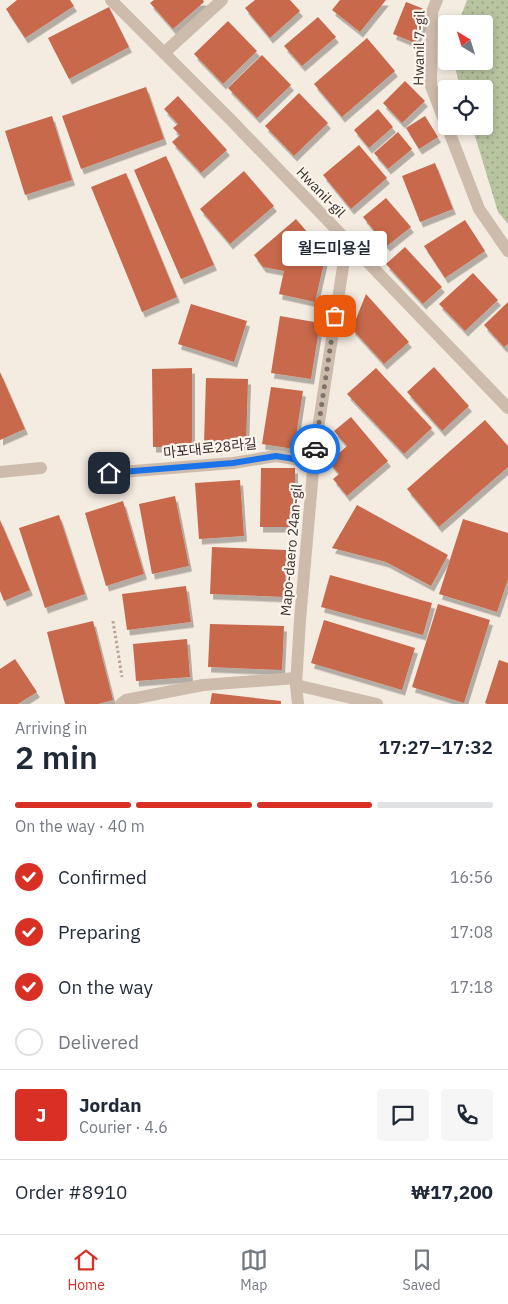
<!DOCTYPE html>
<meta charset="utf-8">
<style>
body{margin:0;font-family:"IBM Plex Sans","Noto Sans KR",sans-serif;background:#f6f6f7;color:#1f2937;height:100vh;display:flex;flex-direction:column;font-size:19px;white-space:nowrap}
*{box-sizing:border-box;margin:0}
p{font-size:16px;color:#747a83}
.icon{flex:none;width:28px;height:28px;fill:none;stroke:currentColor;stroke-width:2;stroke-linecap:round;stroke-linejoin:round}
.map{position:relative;height:704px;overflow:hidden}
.drawer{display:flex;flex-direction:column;background:#fff;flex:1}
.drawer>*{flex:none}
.needle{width:32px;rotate:322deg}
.buttons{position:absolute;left:438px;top:15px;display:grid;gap:10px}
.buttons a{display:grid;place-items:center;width:55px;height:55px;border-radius:5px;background:#fff;box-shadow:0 2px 8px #0003;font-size:25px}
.pin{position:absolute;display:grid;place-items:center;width:42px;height:42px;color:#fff;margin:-21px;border-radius:10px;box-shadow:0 2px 8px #0006}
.courier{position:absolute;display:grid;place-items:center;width:50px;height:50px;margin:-25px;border:4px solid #1a73e8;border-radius:50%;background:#fff;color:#222;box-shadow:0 1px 6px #0007}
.bubble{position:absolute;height:35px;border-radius:5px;background:#fff;box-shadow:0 2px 8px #0003;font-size:16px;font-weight:600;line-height:35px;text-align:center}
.summary em{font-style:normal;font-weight:600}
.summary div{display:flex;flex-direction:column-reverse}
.summary{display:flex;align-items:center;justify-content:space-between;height:85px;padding:0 15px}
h1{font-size:32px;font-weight:600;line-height:38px}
.bar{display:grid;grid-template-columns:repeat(4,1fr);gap:8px 5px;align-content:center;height:60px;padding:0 15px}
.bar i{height:6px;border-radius:4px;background:#e0e1e3}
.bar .current{background:#d93025}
.bar p{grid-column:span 4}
.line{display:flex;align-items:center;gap:12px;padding:0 15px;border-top:1px solid #e0e1e3}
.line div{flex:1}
.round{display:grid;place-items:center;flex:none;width:52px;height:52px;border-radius:5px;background:#f6f6f7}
ol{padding:0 15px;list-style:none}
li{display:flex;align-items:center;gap:15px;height:55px}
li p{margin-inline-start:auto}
li .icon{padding:5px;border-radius:50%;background:#d93025;color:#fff;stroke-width:4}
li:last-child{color:#747a83}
li i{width:28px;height:28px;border:2px solid #e0e1e3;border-radius:50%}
.menu{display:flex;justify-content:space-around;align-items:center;height:70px;border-top:1px solid #e0e1e3;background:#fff;font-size:14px;color:#747a83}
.menu a{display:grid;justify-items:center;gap:2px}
.menu .current{color:#d93025}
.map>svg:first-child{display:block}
.grass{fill:url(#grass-dots)}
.building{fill:#c8694b;filter:url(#shadow)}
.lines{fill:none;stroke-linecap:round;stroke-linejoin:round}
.path{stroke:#b9a596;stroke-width:3;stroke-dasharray:2.5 2.5;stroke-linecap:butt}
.minor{stroke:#cdbbac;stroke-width:12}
.done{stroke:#7c716b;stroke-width:5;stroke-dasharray:0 9}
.route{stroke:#1a73e8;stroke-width:6}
.labels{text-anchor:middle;stroke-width:4.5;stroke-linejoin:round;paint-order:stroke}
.street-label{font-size:14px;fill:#3b302b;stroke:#fbf5ee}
</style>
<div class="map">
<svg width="508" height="704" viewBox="0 0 508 704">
<defs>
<pattern id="grass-dots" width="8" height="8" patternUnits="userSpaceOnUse" patternTransform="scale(1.25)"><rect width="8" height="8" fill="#b8c4a0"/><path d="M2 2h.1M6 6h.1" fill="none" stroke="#97a083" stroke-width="1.8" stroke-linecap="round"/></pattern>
<filter id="shadow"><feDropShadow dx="3" dy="5.5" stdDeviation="0" flood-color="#0004"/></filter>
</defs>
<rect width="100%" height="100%" fill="#f4ebe1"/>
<polygon class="grass" points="467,0 508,0 508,224 498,212 472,126 484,126 484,89 461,89 453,61 484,61 484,24 458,24"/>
<g class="building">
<polygon points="17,0 70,0 74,6 25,38 6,9"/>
<polygon points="154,0 203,0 204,2 173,29 150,3"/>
<polygon points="255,0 290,0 300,11 270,38 245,8"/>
<polygon points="340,0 386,0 360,32 332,10"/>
<polygon points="406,2 429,11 415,43 393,34"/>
<polygon points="109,7 129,47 69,79 48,38"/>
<polygon points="318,17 336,37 302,66 284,46"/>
<polygon points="228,21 257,51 223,84 194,54"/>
<polygon points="367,38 395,71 342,117 314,84"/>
<polygon points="262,55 291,85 257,118 228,88"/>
<polygon points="405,81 425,101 402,123 383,103"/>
<polygon points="146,87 164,139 81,169 62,116"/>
<polygon points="299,93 328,123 294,156 265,126"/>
<polygon points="178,96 227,150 201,173 172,142 180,135 173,128 178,124 164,109"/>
<polygon points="378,109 393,127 369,148 354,130"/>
<polygon points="52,116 72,180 25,195 5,131"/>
<polygon points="425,116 438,137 419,149 406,128"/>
<polygon points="398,132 412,149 388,169 374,153"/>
<polygon points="359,145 387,178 351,209 323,175"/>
<polygon points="166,156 214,265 181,279 134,170"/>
<polygon points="435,163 453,209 420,222 402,176"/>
<polygon points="244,171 274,206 230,244 200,209"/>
<polygon points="126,173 177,297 142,312 91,187"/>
<polygon points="386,198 411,227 387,246 363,217"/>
<polygon points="296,219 326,254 315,302 279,294 284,271 263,267 254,255"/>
<polygon points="465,220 485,251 445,278 424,246"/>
<polygon points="405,247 442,287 423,304 386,264"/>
<polygon points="473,273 498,300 465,331 439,304"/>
<polygon points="366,294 409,342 384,364 352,329"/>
<polygon points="508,302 508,344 504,347 484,325"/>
<polygon points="191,304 247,321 234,362 178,344"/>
<polygon points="280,316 320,323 311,379 271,373"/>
<polygon points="434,367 469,406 442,431 407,392"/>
<polygon points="192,368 192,447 153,447 152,369"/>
<polygon points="376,368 432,428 404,454 347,394"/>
<polygon points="0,372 25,429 0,440"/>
<polygon points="206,378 248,379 246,445 204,444"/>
<polygon points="271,387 303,391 294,449 262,444"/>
<polygon points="351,417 388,461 347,496 333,479 339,474 329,462 347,446 334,431"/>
<polygon points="485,420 508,446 508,467 439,527 407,489"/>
<polygon points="261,468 295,468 295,527 260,527"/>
<polygon points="240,480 244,536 199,539 195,483"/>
<polygon points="175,496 189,566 152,574 139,504"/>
<polygon points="123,501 144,574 106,586 85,513"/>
<polygon points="357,505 448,555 431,586 386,562 332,548"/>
<polygon points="59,515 85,594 45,608 19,528"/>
<polygon points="463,519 508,533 508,579 497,612 439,594"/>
<polygon points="0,520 30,590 4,601 0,591"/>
<polygon points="212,547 286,550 285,597 210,594"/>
<polygon points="330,575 432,603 423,635 321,607"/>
<polygon points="186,586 191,622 127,630 122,594"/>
<polygon points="438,604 490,620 464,703 412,687"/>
<polygon points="324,620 415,648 402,690 311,663"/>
<polygon points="93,621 113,700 98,704 65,704 47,632"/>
<polygon points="210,624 284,626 282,670 208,667"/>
<polygon points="187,639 190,677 136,681 133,644"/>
<polygon points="15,659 37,692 18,704 0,704 0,669"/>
<polygon points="499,660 508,663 508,704 487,704 485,703"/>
<polygon points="212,693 281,701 281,704 210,704"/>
</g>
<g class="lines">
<polyline class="path" points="113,621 122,677"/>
<g class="minor">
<polyline points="111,0 230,119 508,408"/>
<polyline points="437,0 432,12 431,86 446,125"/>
<polyline points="164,53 222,0"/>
<polyline points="447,126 479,209 508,251"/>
<polyline points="0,472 41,468"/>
<polyline points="109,473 233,463 276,456 313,462"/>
<polyline points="296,685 377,704"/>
<polyline points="121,704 126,700 203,685 296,678"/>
<polyline points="298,704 296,685 300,620 315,448 347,241"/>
</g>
</g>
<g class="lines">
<polyline class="done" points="315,449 335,316"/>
<polyline class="route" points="109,473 233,463 276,456 313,462 315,449"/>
</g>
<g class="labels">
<g class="street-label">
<text transform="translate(419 48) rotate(-89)" y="5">Hwanil 7-gil</text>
<text transform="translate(321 192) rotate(46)" y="5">Hwanil-gil</text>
<text transform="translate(210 448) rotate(-6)" y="5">마포대로28라길</text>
<text transform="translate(291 550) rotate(-85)" y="5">Mapo-daero 24an-gil</text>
</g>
</g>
</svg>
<div class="buttons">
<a><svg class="needle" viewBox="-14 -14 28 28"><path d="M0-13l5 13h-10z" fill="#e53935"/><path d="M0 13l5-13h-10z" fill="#747a83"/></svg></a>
<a><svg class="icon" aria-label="locate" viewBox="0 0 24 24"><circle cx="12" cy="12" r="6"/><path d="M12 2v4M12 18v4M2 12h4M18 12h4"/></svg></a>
</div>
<div class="pin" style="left:335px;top:316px;background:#ea580c"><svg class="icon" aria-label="bag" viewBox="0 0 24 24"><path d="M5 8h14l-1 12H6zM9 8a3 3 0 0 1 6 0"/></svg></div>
<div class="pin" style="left:109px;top:473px;background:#1f2937"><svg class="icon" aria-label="home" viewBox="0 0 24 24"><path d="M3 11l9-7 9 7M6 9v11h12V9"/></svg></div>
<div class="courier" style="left:315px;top:449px"><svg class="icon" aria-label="car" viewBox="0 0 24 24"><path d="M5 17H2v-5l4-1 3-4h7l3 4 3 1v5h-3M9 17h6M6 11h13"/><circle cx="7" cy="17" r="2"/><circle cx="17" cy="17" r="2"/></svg></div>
<div class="bubble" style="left:282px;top:231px;width:105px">월드미용실</div>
</div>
<section class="drawer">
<div class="summary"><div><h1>2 min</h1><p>Arriving in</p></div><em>17:27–17:32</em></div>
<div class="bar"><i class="current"></i><i class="current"></i><i class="current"></i><i></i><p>On the way · 40 m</p></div>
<ol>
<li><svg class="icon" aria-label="check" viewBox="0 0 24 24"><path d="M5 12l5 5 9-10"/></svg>Confirmed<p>16:56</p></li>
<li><svg class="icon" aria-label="check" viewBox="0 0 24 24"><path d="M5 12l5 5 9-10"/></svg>Preparing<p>17:08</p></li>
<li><svg class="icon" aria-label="check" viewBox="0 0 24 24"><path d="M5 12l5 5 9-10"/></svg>On the way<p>17:18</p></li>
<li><i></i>Delivered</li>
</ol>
<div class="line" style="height:90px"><b class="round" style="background:#d93025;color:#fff">J</b><div><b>Jordan</b><p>Courier · 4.6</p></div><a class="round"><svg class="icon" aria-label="chat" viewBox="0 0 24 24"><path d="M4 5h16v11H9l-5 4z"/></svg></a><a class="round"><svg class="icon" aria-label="phone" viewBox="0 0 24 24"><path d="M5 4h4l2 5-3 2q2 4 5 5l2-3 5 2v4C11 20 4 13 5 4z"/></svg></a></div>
<div class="line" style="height:65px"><div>Order #8910</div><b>₩17,200</b></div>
</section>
<nav class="menu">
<a class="current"><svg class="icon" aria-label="home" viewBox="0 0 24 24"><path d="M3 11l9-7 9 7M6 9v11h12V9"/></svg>Home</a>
<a><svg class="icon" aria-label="map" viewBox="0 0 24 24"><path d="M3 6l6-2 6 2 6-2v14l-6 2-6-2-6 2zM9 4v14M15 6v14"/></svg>Map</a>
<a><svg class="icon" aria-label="saved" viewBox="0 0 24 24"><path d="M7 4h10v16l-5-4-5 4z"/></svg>Saved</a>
</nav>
